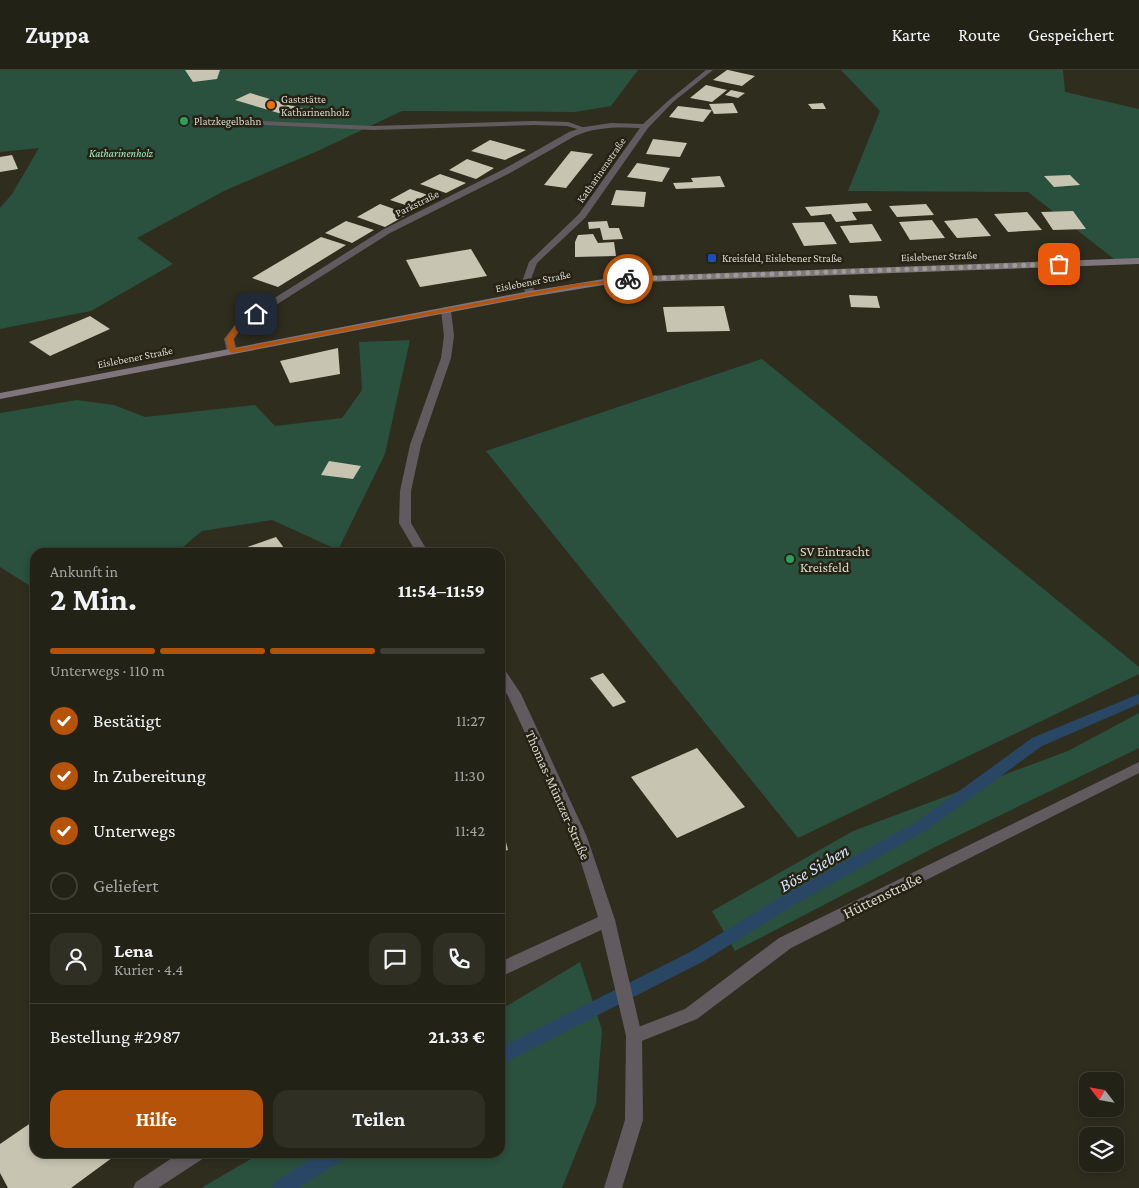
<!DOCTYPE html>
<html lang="de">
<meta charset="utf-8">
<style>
body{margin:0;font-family:"Crimson Pro",serif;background:#2f2f23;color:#f1f3f6;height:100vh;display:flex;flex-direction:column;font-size:19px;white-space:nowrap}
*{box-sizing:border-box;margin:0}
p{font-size:16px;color:#a3a4a1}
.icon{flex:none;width:28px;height:28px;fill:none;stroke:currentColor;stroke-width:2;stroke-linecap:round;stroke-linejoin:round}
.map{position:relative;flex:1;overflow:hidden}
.details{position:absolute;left:30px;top:478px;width:475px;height:610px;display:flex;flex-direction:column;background:#232216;border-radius:15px;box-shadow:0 2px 8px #0003,0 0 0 1px #403f35}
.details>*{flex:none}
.needle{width:32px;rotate:301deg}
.buttons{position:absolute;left:1079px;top:1002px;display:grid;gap:10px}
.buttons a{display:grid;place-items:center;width:45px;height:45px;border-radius:10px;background:#232216;box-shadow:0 2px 8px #0003,0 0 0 1px #403f35;font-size:25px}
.pin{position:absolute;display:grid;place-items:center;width:42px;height:42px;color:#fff;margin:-21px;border-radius:10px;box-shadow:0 2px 8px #0006}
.courier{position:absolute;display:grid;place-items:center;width:50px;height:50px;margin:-25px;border:4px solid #b45309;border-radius:50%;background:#fff;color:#222;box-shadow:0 1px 6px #0007}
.headline em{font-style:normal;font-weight:700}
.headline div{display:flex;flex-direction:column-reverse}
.headline{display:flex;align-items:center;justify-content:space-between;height:85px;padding:0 20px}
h1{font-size:32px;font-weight:700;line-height:38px}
.bar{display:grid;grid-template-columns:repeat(4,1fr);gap:8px 5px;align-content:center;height:60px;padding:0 20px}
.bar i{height:6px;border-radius:4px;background:#403f35}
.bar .current{background:#b45309}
.bar p{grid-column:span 4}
.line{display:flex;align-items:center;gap:12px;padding:0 20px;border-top:1px solid #403f35}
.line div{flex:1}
.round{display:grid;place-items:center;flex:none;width:52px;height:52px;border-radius:15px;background:#2f2f23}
ol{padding:0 20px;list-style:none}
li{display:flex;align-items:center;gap:15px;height:55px}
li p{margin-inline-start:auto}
li .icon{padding:5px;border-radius:50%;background:#b45309;color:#fff;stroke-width:4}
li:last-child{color:#a3a4a1}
li i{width:28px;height:28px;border:2px solid #403f35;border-radius:50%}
.cta{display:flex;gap:10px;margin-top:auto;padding:10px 20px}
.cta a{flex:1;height:58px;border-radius:15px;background:#b45309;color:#fff;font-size:20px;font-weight:700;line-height:58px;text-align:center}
.cta a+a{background:#2f2f23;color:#f1f3f6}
header{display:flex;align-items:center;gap:30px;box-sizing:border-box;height:70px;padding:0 25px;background:#232216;border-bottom:1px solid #403f35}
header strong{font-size:24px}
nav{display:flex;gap:28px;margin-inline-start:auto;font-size:18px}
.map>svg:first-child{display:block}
.green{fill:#2a503e}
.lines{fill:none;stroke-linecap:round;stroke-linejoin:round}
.stream{fill:#294765;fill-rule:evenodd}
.building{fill:#c7c4b2}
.service{fill:#615b60;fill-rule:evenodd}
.minor{fill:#615b60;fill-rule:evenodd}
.tertiary{fill:#615b60;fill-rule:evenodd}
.secondary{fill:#7f757d;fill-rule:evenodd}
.route{fill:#b45309}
.done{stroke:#9d9c90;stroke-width:5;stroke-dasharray:0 9}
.food-dot{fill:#e8710a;stroke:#262315;stroke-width:2}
.leisure-dot{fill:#2e9e5b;stroke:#262315;stroke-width:2}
.transit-dot{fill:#1a4fb4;stroke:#262315;stroke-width:2}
.labels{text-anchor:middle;stroke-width:5;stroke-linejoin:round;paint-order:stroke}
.far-poi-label{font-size:11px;fill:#d8d7ce;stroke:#262315;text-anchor:start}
.far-park-label{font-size:11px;font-style:italic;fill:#9deac3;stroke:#262315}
.far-street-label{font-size:11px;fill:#d8d7ce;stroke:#262315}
.poi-label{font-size:14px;fill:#d8d7ce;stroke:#262315;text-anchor:start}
.street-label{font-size:14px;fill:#d8d7ce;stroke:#262315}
.near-street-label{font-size:16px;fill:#d8d7ce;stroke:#262315}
.near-water-label{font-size:18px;font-style:italic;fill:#cfe4fa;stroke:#262315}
</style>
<header>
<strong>Zuppa</strong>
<nav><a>Karte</a><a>Route</a><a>Gespeichert</a></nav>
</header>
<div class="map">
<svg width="1139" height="1118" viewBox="0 0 1139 1118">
<rect width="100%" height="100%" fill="#2f2d1e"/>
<g class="green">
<polygon points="0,0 638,0 611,36 575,42 402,41 320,80 226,120 137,168 173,194 91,241 0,259 0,138 12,124 39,78 0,82"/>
<polygon points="841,0 1063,0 1065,22 1139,39 1139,191 1118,192 1028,122 848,121 880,41"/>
<polygon points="410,270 385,384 338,480 272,450 202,461 177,482 35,482 35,519 0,497 0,343 77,330 114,335 145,347 255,335 275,356 342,348 362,320 359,272"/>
<polygon points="762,289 1139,597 1139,604 798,768 486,381"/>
<polygon points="1139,643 1139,678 943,773 735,881 712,841 853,761 1068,681"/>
<polygon points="580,892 602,960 596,1034 562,1118 201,1118 261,1083 500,1082 500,940"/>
</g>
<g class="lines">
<g class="stream">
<polygon points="1139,624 1139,634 1042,676 928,759 789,838 704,891 500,995 500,978 692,881 779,828 918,751 1032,668"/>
<polygon points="322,1082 348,1082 345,1088 298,1118 272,1118 275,1112"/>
</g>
</g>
<g class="building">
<polygon points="185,0 220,0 217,9 193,12"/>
<polygon points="727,0 728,0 755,6 742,16 713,10"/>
<polygon points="706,15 727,20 712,32 690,28"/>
<polygon points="731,20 745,23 738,28 725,25"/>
<polygon points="250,23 307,40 292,47 235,30"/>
<polygon points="733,33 738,43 714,44 709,34"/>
<polygon points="823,33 826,39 812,39 808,34"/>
<polygon points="678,36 712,40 703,52 669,47"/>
<polygon points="653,69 687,73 680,87 646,84"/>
<polygon points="490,70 526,80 505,90 471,81"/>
<polygon points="571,81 593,84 566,118 544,115"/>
<polygon points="12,85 18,99 0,102 0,87"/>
<polygon points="467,89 494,98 476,109 449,100"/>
<polygon points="637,93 670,98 662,112 627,107"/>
<polygon points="440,104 466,113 446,123 420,114"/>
<polygon points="1070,105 1080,115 1054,117 1044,106"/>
<polygon points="720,106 725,117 676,119 673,113 693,112 691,108"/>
<polygon points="410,119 437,128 418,139 390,130"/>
<polygon points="616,120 646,122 644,137 611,135"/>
<polygon points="867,133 872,141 852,142 857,150 836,152 831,144 811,146 805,137"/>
<polygon points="380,134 408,144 385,157 357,147"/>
<polygon points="926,134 934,145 897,147 889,136"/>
<polygon points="1073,141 1086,159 1053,160 1041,142"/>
<polygon points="1027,142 1042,160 1008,162 994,144"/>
<polygon points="977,148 991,166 957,168 944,151"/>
<polygon points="932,150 945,168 910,170 899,152"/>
<polygon points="346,151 374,160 352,173 325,163"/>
<polygon points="607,151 609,158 619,158 623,169 603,170 600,158 589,159 588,152"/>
<polygon points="824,152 837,174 804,176 792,153"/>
<polygon points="872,154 882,171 850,173 840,156"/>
<polygon points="593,164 598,173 614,172 616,186 575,187 575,172 578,165"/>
<polygon points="321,167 346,175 278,217 252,208"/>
<polygon points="471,179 487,206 420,217 406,190"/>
<polygon points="849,225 877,226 880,238 851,237"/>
<polygon points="724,236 730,261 667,262 663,237"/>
<polygon points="90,246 110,259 50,286 29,272"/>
<polygon points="338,278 340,304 290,313 280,291"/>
<polygon points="329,391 361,396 353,409 321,405"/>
<polygon points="276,467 287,482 233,482"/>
<polygon points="603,603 626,632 613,637 590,608"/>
<polygon points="697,678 745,737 677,768 631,707"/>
<polygon points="500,748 508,780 500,782"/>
<polygon points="35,1050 35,1082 120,1082 71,1118 8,1118 0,1103 0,1074"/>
</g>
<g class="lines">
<polygon class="service" points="238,50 373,56 534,51 568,52 588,59 584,61 567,56 534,55 373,60 241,54 237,52"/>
<g class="minor">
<path d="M706,0H713L673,32L648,58L585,148L537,193L531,209L535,224L533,226H527L525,224L523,209L529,192L579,144L640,58C617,57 596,57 575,66L510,103L390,163L244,255L234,269L237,281L232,284L227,281L224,269L238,251L384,159L504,99L569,62L584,57L611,53L643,54L669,30Z"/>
<polygon points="1139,692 1139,703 791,878 697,949 634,974 628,971 626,966 628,961 685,939 779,868"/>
<polygon points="607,843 612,845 615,850 612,855 500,907 500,892"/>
<polygon points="181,1082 207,1082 204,1088 158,1118 133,1118 136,1112"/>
</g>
<g class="tertiary">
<polygon points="446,237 451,240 454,266 451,288 421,375 411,421 411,453 428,482 416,482 399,453 400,421 410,375 441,288 444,266 441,240"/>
<polygon points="500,598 505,600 521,624 587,767 615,850 642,966 643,1050 622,1118 604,1118 625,1050 626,966 599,850 573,767 508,626 500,613"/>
</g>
<polygon class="secondary" points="1139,188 1139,194 616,213 530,227 0,329 0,323 530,221 616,207"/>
</g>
<polygon class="route" points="630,208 628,211 575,217 232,283 229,281 226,269 238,251 256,242 258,245 243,254 233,269 235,279 575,214"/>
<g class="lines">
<polyline class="done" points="628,209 1059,194"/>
</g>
<circle class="food-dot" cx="271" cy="35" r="5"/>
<g class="leisure-dot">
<circle cx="184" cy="51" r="5"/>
<circle cx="790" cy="489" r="5"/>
</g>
<rect class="transit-dot" x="707" y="183" width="10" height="10" rx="2.5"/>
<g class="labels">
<g class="far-poi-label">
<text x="281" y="33">Gaststätte<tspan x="281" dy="13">Katharinenholz</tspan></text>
<text x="194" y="55">Platzkegelbahn</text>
<text x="722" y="192">Kreisfeld, Eislebener Straße</text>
</g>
<g class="far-park-label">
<text x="121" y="87">Katharinenholz</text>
</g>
<g class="far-street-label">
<text transform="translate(601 100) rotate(-55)" y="4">Katharinenstraße</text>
<text transform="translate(417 133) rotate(-26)" y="4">Parkstraße</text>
<text transform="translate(939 186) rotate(-2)" y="4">Eislebener Straße</text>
<text transform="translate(533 211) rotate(-11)" y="4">Eislebener Straße</text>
<text transform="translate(135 287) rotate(-11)" y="4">Eislebener Straße</text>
</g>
<g class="poi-label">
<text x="800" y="486">SV Eintracht<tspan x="800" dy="16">Kreisfeld</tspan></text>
</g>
<g class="street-label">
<text transform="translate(558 725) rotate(66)" y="5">Thomas-Müntzer-Straße</text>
</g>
<g class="near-street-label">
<text transform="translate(882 825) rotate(-26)" y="6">Hüttenstraße</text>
</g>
<g class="near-water-label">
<text transform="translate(814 798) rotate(-30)" y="6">Böse Sieben</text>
</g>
</g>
</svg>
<div class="buttons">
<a><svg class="needle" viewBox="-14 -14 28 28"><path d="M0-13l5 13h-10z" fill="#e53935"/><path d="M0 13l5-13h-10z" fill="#a3a4a1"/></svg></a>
<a><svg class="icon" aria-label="layers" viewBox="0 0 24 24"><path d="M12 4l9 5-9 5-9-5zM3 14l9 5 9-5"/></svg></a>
</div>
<div class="pin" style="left:1059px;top:194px;background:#ea580c"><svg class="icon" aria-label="bag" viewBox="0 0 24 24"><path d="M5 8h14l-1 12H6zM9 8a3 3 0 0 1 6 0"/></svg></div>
<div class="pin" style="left:256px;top:244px;background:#1f2937"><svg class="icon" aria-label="home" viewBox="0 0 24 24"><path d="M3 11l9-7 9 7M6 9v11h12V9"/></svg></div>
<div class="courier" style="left:628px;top:209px"><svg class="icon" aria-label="bike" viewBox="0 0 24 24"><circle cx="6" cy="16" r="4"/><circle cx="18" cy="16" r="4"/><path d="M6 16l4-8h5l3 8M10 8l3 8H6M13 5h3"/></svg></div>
<section class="details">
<div class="headline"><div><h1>2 Min.</h1><p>Ankunft in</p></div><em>11:54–11:59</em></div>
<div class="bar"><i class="current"></i><i class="current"></i><i class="current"></i><i></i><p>Unterwegs · 110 m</p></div>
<ol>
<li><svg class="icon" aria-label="check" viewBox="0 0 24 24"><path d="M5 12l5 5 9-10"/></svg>Bestätigt<p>11:27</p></li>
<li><svg class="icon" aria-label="check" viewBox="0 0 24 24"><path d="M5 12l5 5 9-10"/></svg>In Zubereitung<p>11:30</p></li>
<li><svg class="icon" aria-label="check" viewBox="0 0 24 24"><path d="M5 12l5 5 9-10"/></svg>Unterwegs<p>11:42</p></li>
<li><i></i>Geliefert</li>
</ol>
<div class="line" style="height:90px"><a class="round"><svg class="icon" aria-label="person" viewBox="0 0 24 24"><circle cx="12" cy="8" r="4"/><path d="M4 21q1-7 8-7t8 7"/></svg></a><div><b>Lena</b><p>Kurier · 4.4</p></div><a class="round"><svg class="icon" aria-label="chat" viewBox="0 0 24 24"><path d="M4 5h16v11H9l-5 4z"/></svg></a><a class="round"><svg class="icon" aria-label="phone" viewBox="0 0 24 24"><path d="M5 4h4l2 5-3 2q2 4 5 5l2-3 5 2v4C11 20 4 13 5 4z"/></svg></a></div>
<div class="line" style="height:65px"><div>Bestellung #2987</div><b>21.33 €</b></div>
<div class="cta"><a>Hilfe</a><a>Teilen</a></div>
</section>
</div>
